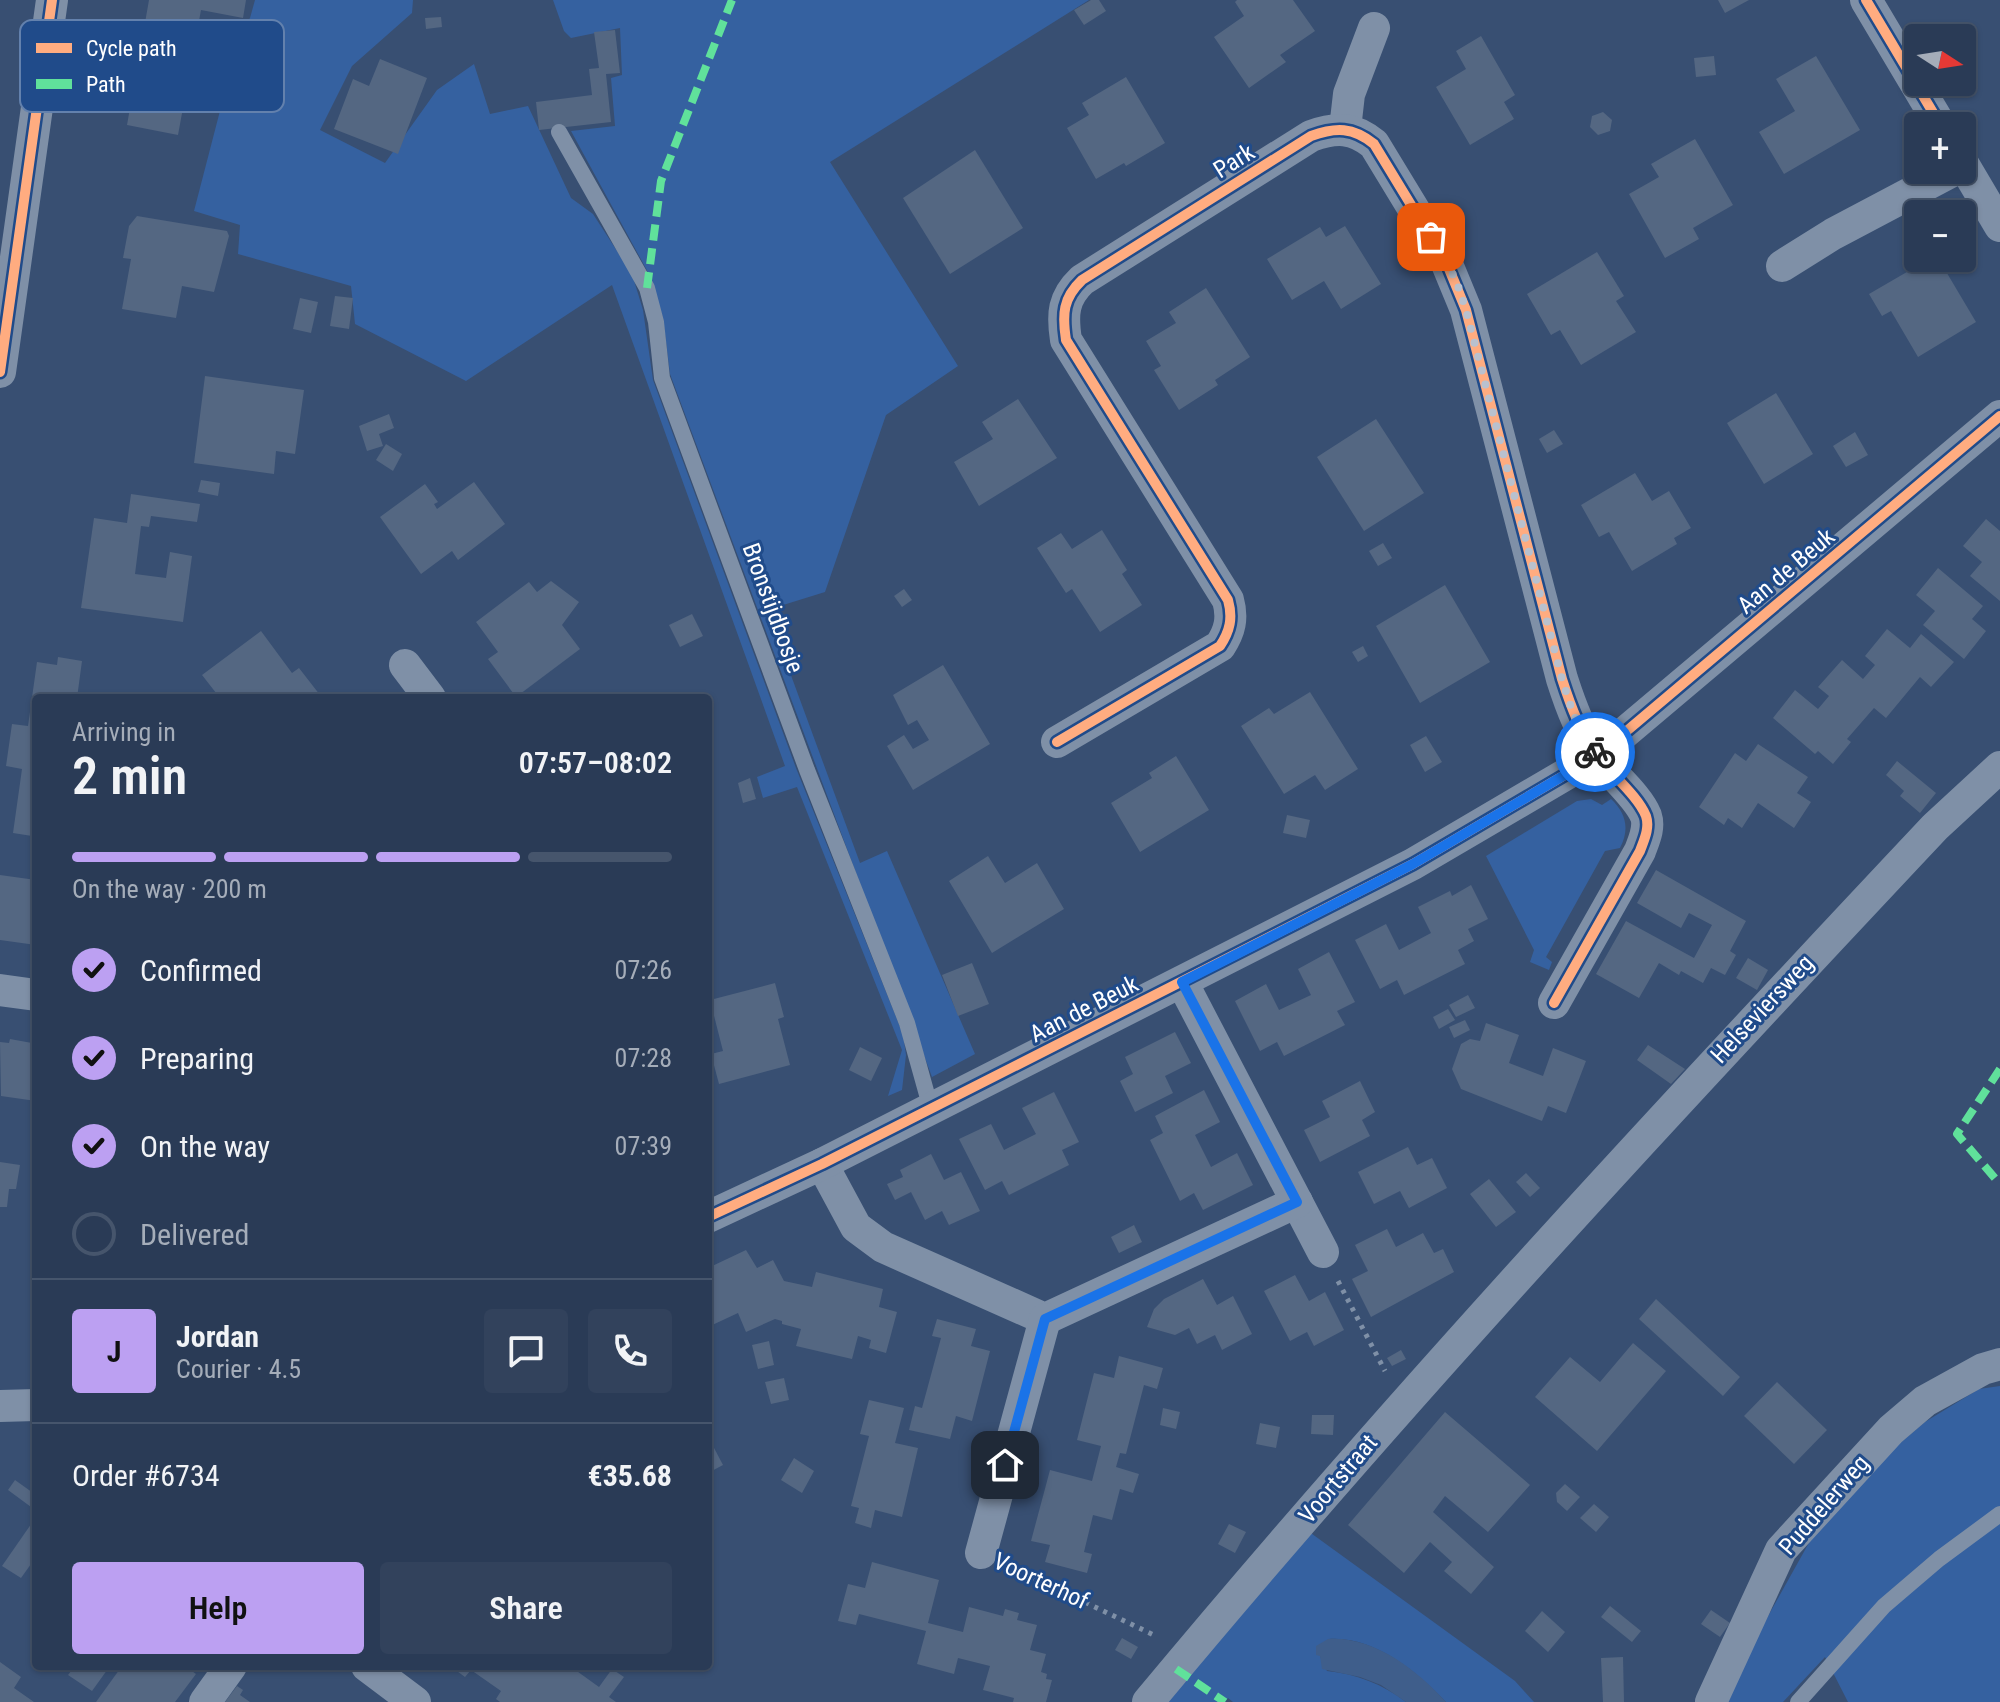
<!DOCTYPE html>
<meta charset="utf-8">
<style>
body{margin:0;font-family:"Roboto Condensed",sans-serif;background:#32425c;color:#f1f3f6;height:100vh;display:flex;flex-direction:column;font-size:30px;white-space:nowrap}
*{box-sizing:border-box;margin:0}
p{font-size:26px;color:#a5adb9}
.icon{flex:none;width:44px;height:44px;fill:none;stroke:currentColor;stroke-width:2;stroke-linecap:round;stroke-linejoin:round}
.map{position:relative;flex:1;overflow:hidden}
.panel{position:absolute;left:32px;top:694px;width:680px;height:976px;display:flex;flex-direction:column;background:#2a3b56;border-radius:8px;box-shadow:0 2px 6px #0004,0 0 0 2px #46556c}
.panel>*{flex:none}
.needle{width:52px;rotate:102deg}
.fabs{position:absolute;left:1904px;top:24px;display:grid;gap:16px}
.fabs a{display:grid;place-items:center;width:72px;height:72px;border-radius:8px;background:#2a3b56;box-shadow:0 2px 6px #0004,0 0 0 2px #46556c;font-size:40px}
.pin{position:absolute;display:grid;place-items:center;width:68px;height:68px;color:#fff;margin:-34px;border-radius:16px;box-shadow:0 4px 12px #0006}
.courier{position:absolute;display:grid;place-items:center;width:80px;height:80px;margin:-40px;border:6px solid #1a73e8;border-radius:50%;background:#fff;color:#222;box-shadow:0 2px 10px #0007}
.overview em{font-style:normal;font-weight:600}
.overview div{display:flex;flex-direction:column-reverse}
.overview{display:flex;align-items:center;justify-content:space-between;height:136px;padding:0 40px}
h1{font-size:52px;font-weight:600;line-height:60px}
.bar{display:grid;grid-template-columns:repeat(4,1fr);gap:12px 8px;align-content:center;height:96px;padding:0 40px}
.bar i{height:10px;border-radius:6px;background:#46556c}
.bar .on{background:#bca0f2}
.bar p{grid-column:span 4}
.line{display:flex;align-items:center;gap:20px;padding:0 40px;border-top:2px solid #46556c}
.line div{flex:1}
.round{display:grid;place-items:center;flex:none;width:84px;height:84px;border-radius:8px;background:#32425c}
ol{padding:0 40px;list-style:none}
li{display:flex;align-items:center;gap:24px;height:88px}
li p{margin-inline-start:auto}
li .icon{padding:8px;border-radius:50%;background:#bca0f2;color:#111;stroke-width:4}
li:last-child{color:#a5adb9}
li i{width:44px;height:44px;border:4px solid #46556c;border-radius:50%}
.action{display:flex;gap:16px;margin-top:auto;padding:16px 40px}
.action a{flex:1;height:92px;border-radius:8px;background:#bca0f2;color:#111;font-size:32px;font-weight:600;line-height:92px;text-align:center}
.action a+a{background:#32425c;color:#f1f3f6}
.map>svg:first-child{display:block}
.green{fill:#3561a0}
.water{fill:#3f5e8b}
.building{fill:#546782}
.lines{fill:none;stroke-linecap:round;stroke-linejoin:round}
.path{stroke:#7f90a7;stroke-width:5;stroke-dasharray:4 6;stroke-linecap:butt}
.service{stroke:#7f90a7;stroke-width:16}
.minor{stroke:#7f90a7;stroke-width:32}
.quiet{stroke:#60e19b;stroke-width:8;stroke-dasharray:16 8;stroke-linecap:butt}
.cycleway-casing{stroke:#204b8a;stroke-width:15}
.cycleway{stroke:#ffac80;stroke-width:10}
.done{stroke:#b9c1ce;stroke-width:8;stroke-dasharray:0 14.4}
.route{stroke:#1a73e8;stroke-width:10}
.labels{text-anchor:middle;stroke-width:6;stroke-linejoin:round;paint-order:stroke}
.street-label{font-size:24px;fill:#fff;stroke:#204b8a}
.key{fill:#204b8a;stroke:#6381ad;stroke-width:2}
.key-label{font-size:22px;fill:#fff}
</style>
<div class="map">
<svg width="2000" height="1702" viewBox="0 0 2000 1702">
<rect width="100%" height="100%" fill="#384f72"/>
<g class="green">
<polygon points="255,0 413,0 412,13 352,66 320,130 385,163 437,90 474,64 490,114 528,106 571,198 593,214 632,274 643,310 653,380 796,768 903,1034 906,1055 902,1090 888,1096 902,1050 797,787 763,798 757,777 785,766 612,285 466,381 355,324 351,286 238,254 240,225 194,211 228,80 253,84 256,46 233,44 250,18"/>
<polygon points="553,0 1089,0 830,162 958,366 886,415 825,592 767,610 860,863 887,851 975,1054 932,1077 670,374 663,318 650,276 571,131 615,126 611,78 622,75 620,28 571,38 564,31"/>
<path d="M1591,799L1602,805L1611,799C1626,813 1630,829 1620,848L1605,851L1546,957L1552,962L1549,970L1530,962L1534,950L1486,856L1577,801Z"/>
<polygon points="2000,1386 2000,1702 1848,1702 1825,1657 1783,1702 1728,1702 1758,1634 1815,1532 1887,1454 1925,1422 1979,1389"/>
<path d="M1308,1531L1515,1681L1534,1702H1446C1416,1671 1374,1636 1329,1639L1320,1656L1327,1671C1357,1674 1382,1684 1406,1702H1233L1228,1698L1225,1702H1167Z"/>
</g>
<path class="water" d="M1328,1639C1374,1636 1417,1670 1446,1702H1406L1381,1685L1360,1677L1322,1669L1320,1656L1316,1655V1646Z"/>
<g class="building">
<polygon points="149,0 246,0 243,18 201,10 178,135 127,125"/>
<polygon points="1091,0 1099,0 1106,11 1084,25 1074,10"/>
<polygon points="1237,0 1293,0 1315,31 1280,55 1286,62 1249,88 1214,37 1244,16 1235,2"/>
<polygon points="1718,0 1749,0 1725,13"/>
<polygon points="441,17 442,27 426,29 425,18"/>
<polygon points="615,30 620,73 606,74 611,122 539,130 536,102 592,95 589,69 599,68 594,32"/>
<polygon points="1481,36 1515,95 1504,102 1514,119 1470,145 1436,87 1466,69 1456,51"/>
<polygon points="1714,56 1716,75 1696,77 1694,58"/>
<polygon points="1816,56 1860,130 1784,174 1759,132 1795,111 1776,79"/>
<polygon points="380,59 427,78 398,154 334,129 353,79 369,86"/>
<polygon points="1126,77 1165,143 1126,166 1124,163 1096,179 1067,128 1089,115 1082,103"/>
<polygon points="1603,112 1612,120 1610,131 1598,135 1590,127 1592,116"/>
<polygon points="1695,139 1733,205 1693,228 1699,239 1665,258 1629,194 1659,177 1651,164"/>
<polygon points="975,150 1023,228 950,274 903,198"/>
<polygon points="137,216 227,231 229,236 214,292 182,286 176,318 122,309 131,259 123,258 129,226"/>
<polygon points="1345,226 1381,284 1341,309 1324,281 1292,300 1267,259 1320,227 1326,237"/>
<polygon points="1597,252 1624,296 1616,301 1636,332 1581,365 1560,330 1551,335 1527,294"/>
<polygon points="1931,258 1938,258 1976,322 1918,357 1891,311 1882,316 1869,294"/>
<polygon points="1206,288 1250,357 1215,380 1218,385 1179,410 1154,370 1161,366 1146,341 1176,323 1169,312"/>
<polygon points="335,296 353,298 349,329 330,326"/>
<polygon points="300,298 318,302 311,333 293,329"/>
<polygon points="205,376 304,390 295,454 276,451 274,474 194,463"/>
<polygon points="1776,393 1813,454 1764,484 1727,423"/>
<polygon points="1018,399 1057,458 979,506 954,462 993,439 982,422"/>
<polygon points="389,414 394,428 379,434 383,446 367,451 359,426"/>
<polygon points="1376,419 1424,493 1364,531 1317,457"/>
<polygon points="1554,430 1563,444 1547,453 1539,439"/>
<polygon points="1855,432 1868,455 1846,467 1833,446"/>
<polygon points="386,444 402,454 393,471 376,460"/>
<polygon points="1635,473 1652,501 1669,491 1691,528 1674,538 1677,544 1632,571 1609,532 1599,537 1581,505"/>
<polygon points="201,480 220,483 218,496 198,492"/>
<polygon points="474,482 505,524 458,560 452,551 421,574 380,517 425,484 438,502 434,504 437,509"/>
<polygon points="131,494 200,504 197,522 151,516 149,527 141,526 135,574 166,578 170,552 192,556 183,622 81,608 94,518 127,523"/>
<polygon points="1986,519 2000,531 2000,601 1970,576 1982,562 1963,546"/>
<polygon points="1102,530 1127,570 1122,574 1142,605 1100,632 1072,589 1066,593 1037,548 1061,533 1072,549"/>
<polygon points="1383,543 1392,558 1378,566 1369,551"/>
<polygon points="1938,568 1983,606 1972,619 1986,631 1964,659 1923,625 1935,611 1916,595"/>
<polygon points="551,581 579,602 562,625 580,649 516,697 488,659 498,652 476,622 529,582 537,592"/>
<polygon points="1445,585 1490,662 1420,703 1376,626"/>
<polygon points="904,589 912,600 902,607 894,596"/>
<polygon points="692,614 703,636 680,647 669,625"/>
<polygon points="1887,629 1910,648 1921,634 1954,662 1931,687 1920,677 1886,718 1874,708 1847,739 1851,742 1833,764 1818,751 1815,754 1773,718 1795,690 1818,709 1829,696 1818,687 1842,660 1863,679 1875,665 1865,656"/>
<polygon points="261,631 292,673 299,668 320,695 316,698 220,698 202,675"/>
<polygon points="1363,646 1368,656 1358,662 1352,652"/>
<polygon points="58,657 82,661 77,698 36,698 36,844 31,843 32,836 13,833 22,769 6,766 12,724 28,726 37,662 57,665"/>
<polygon points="943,665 990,744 913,790 887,746 904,735 913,749 929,740 917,720 908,725 893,695"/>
<polygon points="1310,692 1358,769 1325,790 1315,775 1284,794 1241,726 1269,708 1274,714"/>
<polygon points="1426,736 1442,762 1425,772 1410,745"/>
<polygon points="1758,744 1808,777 1797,793 1811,802 1794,828 1758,803 1742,828 1728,818 1724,825 1699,807 1735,753 1746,761"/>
<polygon points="1176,756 1209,810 1140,852 1111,803 1152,778 1149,773"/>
<polygon points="1897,761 1936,793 1920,813 1900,796 1904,791 1886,775"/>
<polygon points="750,778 756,799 743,803 738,783"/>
<polygon points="1287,815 1310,820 1306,838 1283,833"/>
<polygon points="988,856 1005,883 1037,863 1064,909 992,953 949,881"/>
<polygon points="1656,870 1746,921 1730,951 1736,955 1725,975 1711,968 1703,983 1681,971 1679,975 1659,963 1639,998 1596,974 1626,921 1694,958 1712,925 1689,913 1681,928 1637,903"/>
<polygon points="0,875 36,880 36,945 0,940"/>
<polygon points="1471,885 1488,919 1468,929 1474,941 1458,950 1465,964 1404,995 1397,980 1380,989 1355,940 1386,924 1399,950 1431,933 1418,907 1450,891 1452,896"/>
<polygon points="1329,952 1355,1002 1337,1011 1345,1025 1284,1056 1277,1042 1260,1051 1235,1001 1266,984 1279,1010 1311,995 1298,969"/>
<polygon points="1748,958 1768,970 1757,990 1736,978"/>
<polygon points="972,963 989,1004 958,1016 942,975"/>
<polygon points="775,983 784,1017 778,1019 790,1065 719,1084 711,1054 723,1051 710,1000"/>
<polygon points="1468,995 1475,1008 1456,1017 1449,1005"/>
<polygon points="1448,1009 1455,1020 1439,1029 1433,1017"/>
<polygon points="1465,1020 1470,1030 1454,1038 1449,1027"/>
<polygon points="1486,1023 1519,1035 1509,1063 1543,1076 1553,1048 1586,1061 1566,1113 1548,1106 1542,1121 1461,1089 1452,1069 1461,1044 1470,1039 1480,1041"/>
<polygon points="1175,1032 1191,1063 1165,1076 1173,1093 1135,1112 1120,1081 1133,1074 1125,1057"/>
<polygon points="10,1039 32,1043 30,1055 36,1056 36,1101 1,1096 0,1042 9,1043"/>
<polygon points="1648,1045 1685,1069 1671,1084 1637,1060"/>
<polygon points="860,1047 882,1058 871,1081 849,1070"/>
<polygon points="1360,1081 1375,1112 1362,1120 1370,1136 1320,1162 1304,1130 1330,1117 1322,1101"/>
<polygon points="1204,1090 1220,1122 1195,1135 1211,1167 1237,1153 1253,1185 1203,1210 1194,1193 1180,1201 1150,1140 1163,1133 1155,1116"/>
<polygon points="1054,1092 1079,1142 1062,1150 1069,1165 1009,1195 1002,1181 985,1190 959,1139 991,1124 1004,1150 1036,1134 1022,1108"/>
<polygon points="1408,1147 1417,1165 1432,1158 1447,1188 1409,1208 1400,1191 1374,1204 1358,1172"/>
<polygon points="931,1154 944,1180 961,1172 980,1211 949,1225 942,1211 925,1220 911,1192 895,1200 887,1184 903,1177 900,1170"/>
<polygon points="0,1162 20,1165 16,1189 9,1189 7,1207 0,1207"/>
<polygon points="1526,1173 1540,1188 1530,1197 1516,1182"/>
<polygon points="1489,1179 1516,1212 1496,1227 1470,1194"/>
<polygon points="1134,1225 1142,1242 1119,1253 1111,1237"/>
<polygon points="1387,1229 1396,1247 1423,1233 1434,1253 1443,1249 1454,1272 1371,1317 1352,1279 1368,1271 1355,1245"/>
<polygon points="746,1250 757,1268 773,1260 784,1281 812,1287 816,1272 883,1289 879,1307 897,1312 886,1353 869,1348 871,1340 858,1336 852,1359 796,1346 801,1329 782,1324 782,1321 775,1319 746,1332 738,1313 708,1327 708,1268"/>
<polygon points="1295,1275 1309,1301 1325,1292 1344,1330 1314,1346 1307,1332 1290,1341 1264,1291"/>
<polygon points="1203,1279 1217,1305 1233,1296 1252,1334 1222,1350 1215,1335 1197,1344 1189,1328 1175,1335 1147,1327 1154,1309 1164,1299"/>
<polygon points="1656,1299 1740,1377 1723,1396 1639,1319"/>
<polygon points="937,1319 976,1329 971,1346 990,1351 972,1421 956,1416 950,1439 909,1430 915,1406 922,1408 941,1338 932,1336"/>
<polygon points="769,1341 774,1365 758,1369 752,1345"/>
<polygon points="1633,1343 1666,1371 1597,1451 1535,1397 1570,1357 1600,1382"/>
<polygon points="1401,1350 1406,1359 1392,1366 1387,1358"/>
<polygon points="1119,1356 1163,1368 1157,1389 1144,1385 1126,1454 1120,1453 1116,1467 1139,1474 1133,1493 1120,1489 1112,1520 1093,1515 1084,1552 1092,1554 1087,1573 1045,1562 1050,1545 1031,1541 1050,1470 1092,1481 1101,1446 1077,1440 1094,1373 1114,1378"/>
<polygon points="784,1378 789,1400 771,1404 765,1382"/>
<polygon points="1777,1382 1827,1430 1794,1464 1744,1416"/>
<polygon points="869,1400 904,1408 895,1443 918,1448 902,1517 875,1510 871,1528 855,1523 859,1508 851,1506 869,1436 860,1434"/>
<polygon points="1163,1408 1180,1412 1176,1429 1160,1425"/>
<polygon points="1445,1412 1530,1485 1488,1532 1445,1496 1433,1512 1494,1567 1471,1594 1444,1571 1452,1562 1430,1542 1404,1573 1348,1525"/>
<polygon points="1312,1415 1334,1415 1333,1435 1311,1434"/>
<polygon points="1260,1423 1280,1427 1276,1448 1256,1444"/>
<polygon points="713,1446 723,1465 708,1473 708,1448"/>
<polygon points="794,1458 814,1471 802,1493 781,1480"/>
<polygon points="15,1480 36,1495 36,1501 31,1507 8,1490"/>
<polygon points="1565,1484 1580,1497 1567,1511 1557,1502 1556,1493"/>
<polygon points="1594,1504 1609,1517 1596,1532 1580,1518"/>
<polygon points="36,1517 36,1557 21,1578 2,1566"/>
<polygon points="1229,1524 1246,1532 1235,1553 1218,1544"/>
<polygon points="872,1562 939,1580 928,1623 963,1632 969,1607 1003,1616 1005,1609 1019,1613 1017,1620 1037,1625 1030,1650 1046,1654 1041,1672 1047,1674 1046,1679 1052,1680 1046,1702 1013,1702 1014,1698 983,1690 990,1666 958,1658 954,1674 917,1664 926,1631 859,1614 856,1625 838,1621 848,1584 865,1588"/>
<polygon points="1610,1606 1641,1631 1632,1642 1601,1617"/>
<polygon points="1711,1610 1730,1623 1720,1637 1701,1624"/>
<polygon points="1542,1611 1565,1632 1548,1652 1525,1631"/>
<polygon points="1122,1638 1138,1647 1131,1659 1115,1650"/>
<polygon points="1623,1657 1624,1702 1603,1702 1601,1658"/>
<polygon points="0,1662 21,1677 14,1688 34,1702 0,1702"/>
<polygon points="75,1666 110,1666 92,1691 68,1675"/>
<polygon points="122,1666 185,1666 196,1674 175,1702 96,1702"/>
<polygon points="450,1666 576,1666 574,1669 599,1687 612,1669 624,1677 609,1697 616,1702 500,1702 496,1699 501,1691 471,1670 465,1677"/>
<polygon points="237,1686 243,1690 240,1695 250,1702 225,1702"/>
</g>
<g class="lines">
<g class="path">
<polyline points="1338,1281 1385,1371"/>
<polyline points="1013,1568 1156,1636"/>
</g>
<g class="service">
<polyline points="559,132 647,288 656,322 662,378 807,770 907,1023 931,1109"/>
<polyline points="1798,1702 1884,1606 1939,1559 2000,1514"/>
</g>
<g class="minor">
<polyline points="1866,0 1941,126"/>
<polyline points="1345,129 1349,94 1374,28"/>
<polyline points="1962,162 2000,226"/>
<polyline points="1782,266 1833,234 1954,170"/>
<polyline points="0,372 52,0"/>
<polyline points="405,665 430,698"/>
<path d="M1057,742L1220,646C1230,631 1233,618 1228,600L1066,340C1062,314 1063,298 1082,280L1311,136C1336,127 1353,127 1374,144L1447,264L1466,310L1562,679C1571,707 1581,734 1599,758C1612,775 1638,796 1646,816C1650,828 1644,840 1640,851L1554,1003"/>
<polyline points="1182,982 1323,1252"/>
<polyline points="0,990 36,995"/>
<polyline points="822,1164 856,1227 883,1247 1045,1319 1297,1202"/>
<polyline points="708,1217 822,1164 1413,864 1597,756 2000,416"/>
<polyline points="0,1406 36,1405"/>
<polyline points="981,1553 1045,1319"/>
<polyline points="367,1666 415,1702"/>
<polyline points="205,1702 231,1666"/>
<path d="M1148,1702C1399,1400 1666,1113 1935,827L2000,767"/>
<polyline points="1711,1702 1781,1550 1891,1430 1925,1401 1983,1369 2000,1364"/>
</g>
<g class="quiet">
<polyline points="647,288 661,181 732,0"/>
<polyline points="2000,1069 1957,1134 2000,1184"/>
<polyline points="1176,1669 1225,1702"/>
</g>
<g class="cycleway-casing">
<g id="cycleway">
<polyline points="1866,0 1941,126"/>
<polyline points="0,372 52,0"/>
<path d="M1057,742L1220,646C1230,631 1233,618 1228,600L1066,340C1062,314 1063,298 1082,280L1311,136C1336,127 1353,127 1374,144L1447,264L1466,310L1562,679C1571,707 1581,734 1599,758C1612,775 1638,796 1646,816C1650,828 1644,840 1640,851L1554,1003"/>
<polyline points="708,1217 822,1164 1413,864 1597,756 2000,416"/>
</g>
</g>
<use href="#cycleway" class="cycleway"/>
</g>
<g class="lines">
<polyline class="done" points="1431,237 1456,280 1466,310 1562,679 1574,716 1595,752"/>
<polyline class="route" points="1005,1465 1045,1319 1297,1202 1182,982 1413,864 1597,756 1595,752"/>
</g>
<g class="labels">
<g class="street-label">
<text transform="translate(1234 161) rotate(-32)" y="8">Park</text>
<text transform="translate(1786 571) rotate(-40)" y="8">Aan de Beuk</text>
<text transform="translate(773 608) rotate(70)" y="8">Bronstijdbosje</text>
<text transform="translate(1084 1009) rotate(-27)" y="8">Aan de Beuk</text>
<text transform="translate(1762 1009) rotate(-47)" y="8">Helseviersweg</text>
<text transform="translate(1338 1479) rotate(-50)" y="8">Voortstraat</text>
<text transform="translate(1824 1505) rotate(-49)" y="8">Puddelerweg</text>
<text transform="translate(1041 1581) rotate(25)" y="8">Voorterhof</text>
</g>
</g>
<rect x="20" y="20" width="264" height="92" rx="12" class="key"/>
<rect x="36" y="43" width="36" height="10" fill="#ffac80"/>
<rect x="36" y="79" width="36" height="10" fill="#60e19b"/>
<g class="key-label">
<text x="86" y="56">Cycle path</text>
<text x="86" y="92">Path</text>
</g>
</svg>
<div class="fabs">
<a><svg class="needle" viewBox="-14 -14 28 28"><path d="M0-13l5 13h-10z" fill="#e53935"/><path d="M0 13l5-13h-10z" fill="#a5adb9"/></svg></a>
<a>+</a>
<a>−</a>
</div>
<div class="pin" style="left:1431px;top:237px;background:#ea580c"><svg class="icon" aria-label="bag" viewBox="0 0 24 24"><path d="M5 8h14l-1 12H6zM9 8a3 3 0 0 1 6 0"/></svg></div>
<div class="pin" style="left:1005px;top:1465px;background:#1f2937"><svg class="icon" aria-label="home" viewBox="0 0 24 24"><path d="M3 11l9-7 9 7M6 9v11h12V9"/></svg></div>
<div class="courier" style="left:1595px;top:752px"><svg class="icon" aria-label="bike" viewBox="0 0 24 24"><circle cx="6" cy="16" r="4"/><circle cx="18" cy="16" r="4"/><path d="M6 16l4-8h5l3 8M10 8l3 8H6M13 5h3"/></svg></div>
<section class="panel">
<div class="overview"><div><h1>2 min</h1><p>Arriving in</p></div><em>07:57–08:02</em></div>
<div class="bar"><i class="on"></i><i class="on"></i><i class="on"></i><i></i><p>On the way · 200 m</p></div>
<ol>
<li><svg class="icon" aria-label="check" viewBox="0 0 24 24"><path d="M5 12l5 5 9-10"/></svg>Confirmed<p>07:26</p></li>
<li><svg class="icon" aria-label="check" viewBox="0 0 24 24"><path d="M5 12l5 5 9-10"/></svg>Preparing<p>07:28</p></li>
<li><svg class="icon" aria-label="check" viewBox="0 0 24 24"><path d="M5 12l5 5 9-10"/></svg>On the way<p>07:39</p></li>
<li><i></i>Delivered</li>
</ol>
<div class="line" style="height:144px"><b class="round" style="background:#bca0f2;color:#111">J</b><div><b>Jordan</b><p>Courier · 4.5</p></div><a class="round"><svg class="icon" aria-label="chat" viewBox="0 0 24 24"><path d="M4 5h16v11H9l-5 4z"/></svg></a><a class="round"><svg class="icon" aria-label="phone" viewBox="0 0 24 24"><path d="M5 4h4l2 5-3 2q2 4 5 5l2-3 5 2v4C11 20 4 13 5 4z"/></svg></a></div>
<div class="line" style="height:104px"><div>Order #6734</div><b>€35.68</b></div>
<div class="action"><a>Help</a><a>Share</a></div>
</section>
</div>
